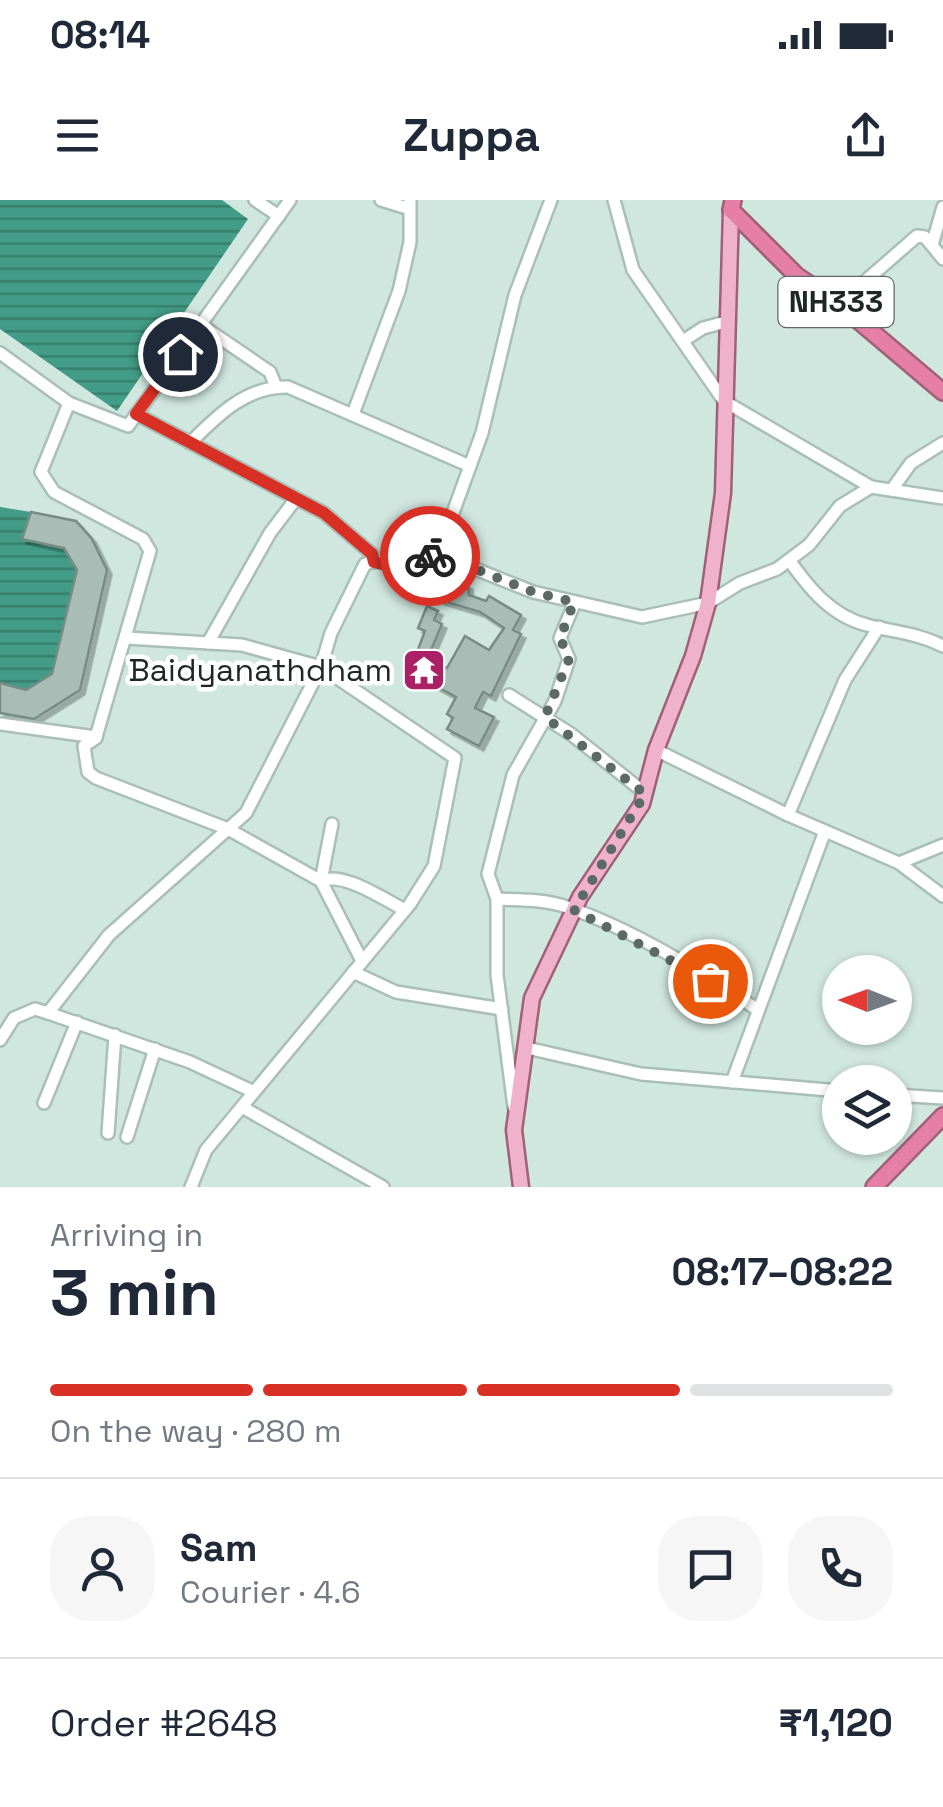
<!DOCTYPE html>
<meta charset="utf-8">
<style>
body{margin:0;font-family:"Space Grotesk",sans-serif;background:#f6f6f7;color:#1f2937;height:100vh;display:flex;flex-direction:column;font-size:38px;white-space:nowrap}
*{box-sizing:border-box;margin:0}
p{font-size:32px;color:#747a83}
.icon{flex:none;width:55px;height:55px;fill:none;stroke:currentColor;stroke-width:2;stroke-linecap:round;stroke-linejoin:round}
.map{position:relative;height:987px;overflow:hidden}
.panel{display:flex;flex-direction:column;background:#fff;flex:1}
.panel>*{flex:none}
.needle{width:65px;rotate:271deg}
.tools{position:absolute;left:822px;top:755px;display:grid;gap:20px}
.tools a{display:grid;place-items:center;width:90px;height:90px;border-radius:50%;background:#fff;box-shadow:0 2px 8px #0004;font-size:50px}
.pin{position:absolute;display:grid;place-items:center;width:85px;height:85px;color:#fff;margin:-42px;border:5px solid #fff;border-radius:50%;box-shadow:0 2px 10px #0007}
.courier{position:absolute;display:grid;place-items:center;width:100px;height:100px;margin:-50px;border:8px solid #d93025;border-radius:50%;background:#fff;color:#222;box-shadow:0 2px 12px #0007}
.summary em{font-style:normal;font-weight:700}
.summary div{display:flex;flex-direction:column-reverse}
.summary{display:flex;align-items:center;justify-content:space-between;height:170px;padding:0 50px}
h1{font-size:65px;font-weight:700;line-height:75px}
.bar{display:grid;grid-template-columns:repeat(4,1fr);gap:15px 10px;align-content:center;height:120px;padding:0 50px}
.bar i{height:12px;border-radius:8px;background:#e0e1e3}
.bar .selected{background:#d93025}
.bar p{grid-column:span 4}
.line{display:flex;align-items:center;gap:25px;padding:0 50px;border-top:2px solid #e0e1e3}
.line div{flex:1}
.round{display:grid;place-items:center;flex:none;width:105px;height:105px;border-radius:40px;background:#f6f6f7}
.status{display:flex;justify-content:space-between;align-items:center;height:70px;padding:0 50px;background:#fff;direction:ltr}
.status svg{height:28px;fill:currentColor}
header{display:flex;justify-content:space-between;align-items:center;height:130px;padding:0 50px;background:#fff;font-size:45px;font-weight:700}
.map>svg:first-child{display:block}
.water{fill:url(#water-rules)}
.building{fill:#a7bdb6;stroke:#778c85;stroke-width:2.5;filter:url(#shadow)}
.lines{fill:none;stroke-linecap:round;stroke-linejoin:round}
.minor-casing{stroke:#a9bfb8;stroke-width:16}
.major-casing{stroke:#9f6078;stroke-width:19}
.highway-casing{stroke:#9f6078;stroke-width:20}
.minor{stroke:#fff;stroke-width:11}
.major{stroke:#efb2ca;stroke-width:14}
.highway{stroke:#e57fa6;stroke-width:15}
.done{stroke:#5c6a66;stroke-width:10;stroke-dasharray:0 18}
.route{stroke:#d93025;stroke-width:12}
.labels{text-anchor:middle;stroke-width:9;stroke-linejoin:round;paint-order:stroke}
.shield{fill:#fff;stroke:#626866;stroke-width:2.5}
.shield-label{font-size:30px;font-weight:bold;fill:#1e2724}
.poi-label{font-size:32px;fill:#1e2724;stroke:#fff;text-anchor:end}
</style>
<div class="status"><b>08:14</b><svg viewBox="0 0 49 12"><path d="M0 12V9h3v3zM5 12V6h3v6zM10 12V3h3v9zM15 12V0h3v12zM26 1h20v11H26zM47 4h2v5h-2z"/></svg></div>
<header><svg class="icon" aria-label="menu" viewBox="0 0 24 24"><path d="M4 6h16M4 12h16M4 18h16"/></svg>Zuppa<svg class="icon" aria-label="share" viewBox="0 0 24 24"><path d="M12 15V3M7 8l5-5 5 5M5 13v7h14v-7"/></svg></header>
<div class="map">
<svg width="943" height="987" viewBox="0 0 943 987">
<defs>
<pattern id="water-rules" width="6" height="5" patternUnits="userSpaceOnUse" patternTransform="scale(2.5)"><rect width="6" height="5" fill="#439c87"/><path d="M0 2.5h6" fill="none" stroke="#377f6e"/></pattern>
<filter id="shadow"><feDropShadow dx="4.5" dy="4.5" stdDeviation="0" flood-color="#0004"/></filter>
</defs>
<rect width="100%" height="100%" fill="#d0e7e0"/>
<g class="water">
<polygon points="0,0 222,0 248,19 117,211 0,129"/>
<polygon points="0,307 31,312 22,339 64,348 77,370 52,474 26,490 0,483"/>
</g>
<g class="building">
<polygon points="31,312 76,321 92,339 107,370 80,490 34,519 0,513 0,483 26,490 52,474 77,370 64,348 22,339"/>
<polygon points="447,378 468,385 469,395 486,401 489,396 521,415 513,430 521,434 491,496 483,492 475,508 494,517 479,546 447,529 453,518 447,514 456,497 419,477 427,460 447,468 465,436 489,450 504,428 480,412 440,400"/>
<polygon points="427,406 438,411 434,420 442,424 428,457 417,452 425,431 418,428"/>
</g>
<g class="lines">
<g class="minor-casing">
<g id="minor">
<polyline points="255,0 279,16"/>
<polyline points="381,0 407,8"/>
<polyline points="614,0 633,70 724,201 871,287"/>
<polyline points="932,45 943,7"/>
<polyline points="839,104 917,36 925,37 943,59"/>
<polyline points="201,125 270,172 276,187"/>
<polyline points="683,141 703,128 726,122"/>
<polyline points="0,153 69,203 128,226 290,0"/>
<polyline points="136,214 324,313 372,354 374,362"/>
<polyline points="353,214 399,91 410,42 410,0"/>
<path d="M190,243C217,216 246,186 288,187L470,266"/>
<polyline points="893,288 911,263 943,243"/>
<polyline points="438,354 482,233 515,95 551,0"/>
<path d="M789,360C809,388 831,416 867,425C894,432 917,433 943,446"/>
<polyline points="127,438 242,445 321,467 455,558 434,666 410,704 206,950 191,987"/>
<polyline points="208,443 270,333 295,300"/>
<polyline points="509,495 571,534 645,593"/>
<polyline points="0,524 96,537 150,351 143,339 54,292 41,272 69,203"/>
<path d="M96,538L84,546L88,572L96,578L228,629L321,681C343,671 383,699 405,710"/>
<polyline points="656,550 788,615 899,663 943,696"/>
<polyline points="788,615 845,480 879,427"/>
<polyline points="332,624 321,681 362,761"/>
<polyline points="899,663 943,645"/>
<path d="M497,699C521,700 544,699 567,707C632,729 700,771 758,810"/>
<polyline points="353,772 396,792 502,809"/>
<polyline points="0,840 14,818 35,809 48,813"/>
<polyline points="527,848 641,874 840,891"/>
<polyline points="732,882 825,631"/>
<polyline points="254,892 190,862 48,813 109,735 246,613 321,467 331,433 365,364 376,361 416,372 433,352 533,392 642,417 708,403 740,383 777,369 809,345 840,306 871,287 943,298"/>
<polyline points="895,895 943,898"/>
<polyline points="44,903 77,822"/>
<polyline points="242,907 383,987"/>
<polyline points="514,907 497,775 497,699 488,674 513,575 555,501 569,459 560,438 575,402"/>
<polyline points="108,933 115,835"/>
<polyline points="127,937 155,849"/>
</g>
</g>
<g class="major-casing">
<polyline id="major" points="521,987 514,930 532,798 580,697 642,604 656,550 693,456 708,403 723,293 731,10"/>
</g>
<g class="highway-casing">
<g id="highway">
<polyline points="733,0 731,10 797,76 839,104 943,192"/>
<polyline points="874,987 943,916"/>
</g>
</g>
<use href="#minor" class="minor"/>
<use href="#major" class="major"/>
<use href="#highway" class="highway"/>
</g>
<g class="lines">
<polyline class="done" points="430,356 438,354 533,392 574,402 560,438 569,459 545,517 645,594 574,710 710,781"/>
<polyline class="route" points="180,154 136,214 324,313 372,354 374,362 416,372 430,356"/>
</g>
<defs>
<g id="temple-square" transform="scale(2.25)"><rect x="-9" y="-9" width="18" height="18" rx="4" fill="#aa2165" stroke="#fff"/><path d="M0-6L5-2H3V0L6.5 2.5H4V6H1.5V3h-3V6H-4V2.5H-6.5L-3 0V-2H-5Z" fill="#fff"/></g>
</defs>
<g fill-rule="evenodd">
<use href="#temple-square" x="424" y="470"/>
</g>
<g class="labels">
<rect class="shield" x="778.5" y="77" width="115" height="50" rx="8"/>
<g class="shield-label">
<text x="836" y="112">NH333</text>
</g>
<g class="poi-label">
<text x="392" y="481">Baidyanathdham</text>
</g>
</g>
</svg>
<div class="tools">
<a><svg class="needle" viewBox="-14 -14 28 28"><path d="M0-13l5 13h-10z" fill="#e53935"/><path d="M0 13l5-13h-10z" fill="#747a83"/></svg></a>
<a><svg class="icon" aria-label="layers" viewBox="0 0 24 24"><path d="M12 4l9 5-9 5-9-5zM3 14l9 5 9-5"/></svg></a>
</div>
<div class="pin" style="left:710px;top:781px;background:#ea580c"><svg class="icon" aria-label="bag" viewBox="0 0 24 24"><path d="M5 8h14l-1 12H6zM9 8a3 3 0 0 1 6 0"/></svg></div>
<div class="pin" style="left:180px;top:154px;background:#1f2937"><svg class="icon" aria-label="home" viewBox="0 0 24 24"><path d="M3 11l9-7 9 7M6 9v11h12V9"/></svg></div>
<div class="courier" style="left:430px;top:356px"><svg class="icon" aria-label="bike" viewBox="0 0 24 24"><circle cx="6" cy="16" r="4"/><circle cx="18" cy="16" r="4"/><path d="M6 16l4-8h5l3 8M10 8l3 8H6M13 5h3"/></svg></div>
</div>
<section class="panel">
<div class="summary"><div><h1>3 min</h1><p>Arriving in</p></div><em>08:17–08:22</em></div>
<div class="bar"><i class="selected"></i><i class="selected"></i><i class="selected"></i><i></i><p>On the way · 280 m</p></div>
<div class="line" style="height:180px"><a class="round"><svg class="icon" aria-label="person" viewBox="0 0 24 24"><circle cx="12" cy="8" r="4"/><path d="M4 21q1-7 8-7t8 7"/></svg></a><div><b>Sam</b><p>Courier · 4.6</p></div><a class="round"><svg class="icon" aria-label="chat" viewBox="0 0 24 24"><path d="M4 5h16v11H9l-5 4z"/></svg></a><a class="round"><svg class="icon" aria-label="phone" viewBox="0 0 24 24"><path d="M5 4h4l2 5-3 2q2 4 5 5l2-3 5 2v4C11 20 4 13 5 4z"/></svg></a></div>
<div class="line" style="height:130px"><div>Order #2648</div><b>₹1,120</b></div>
</section>
